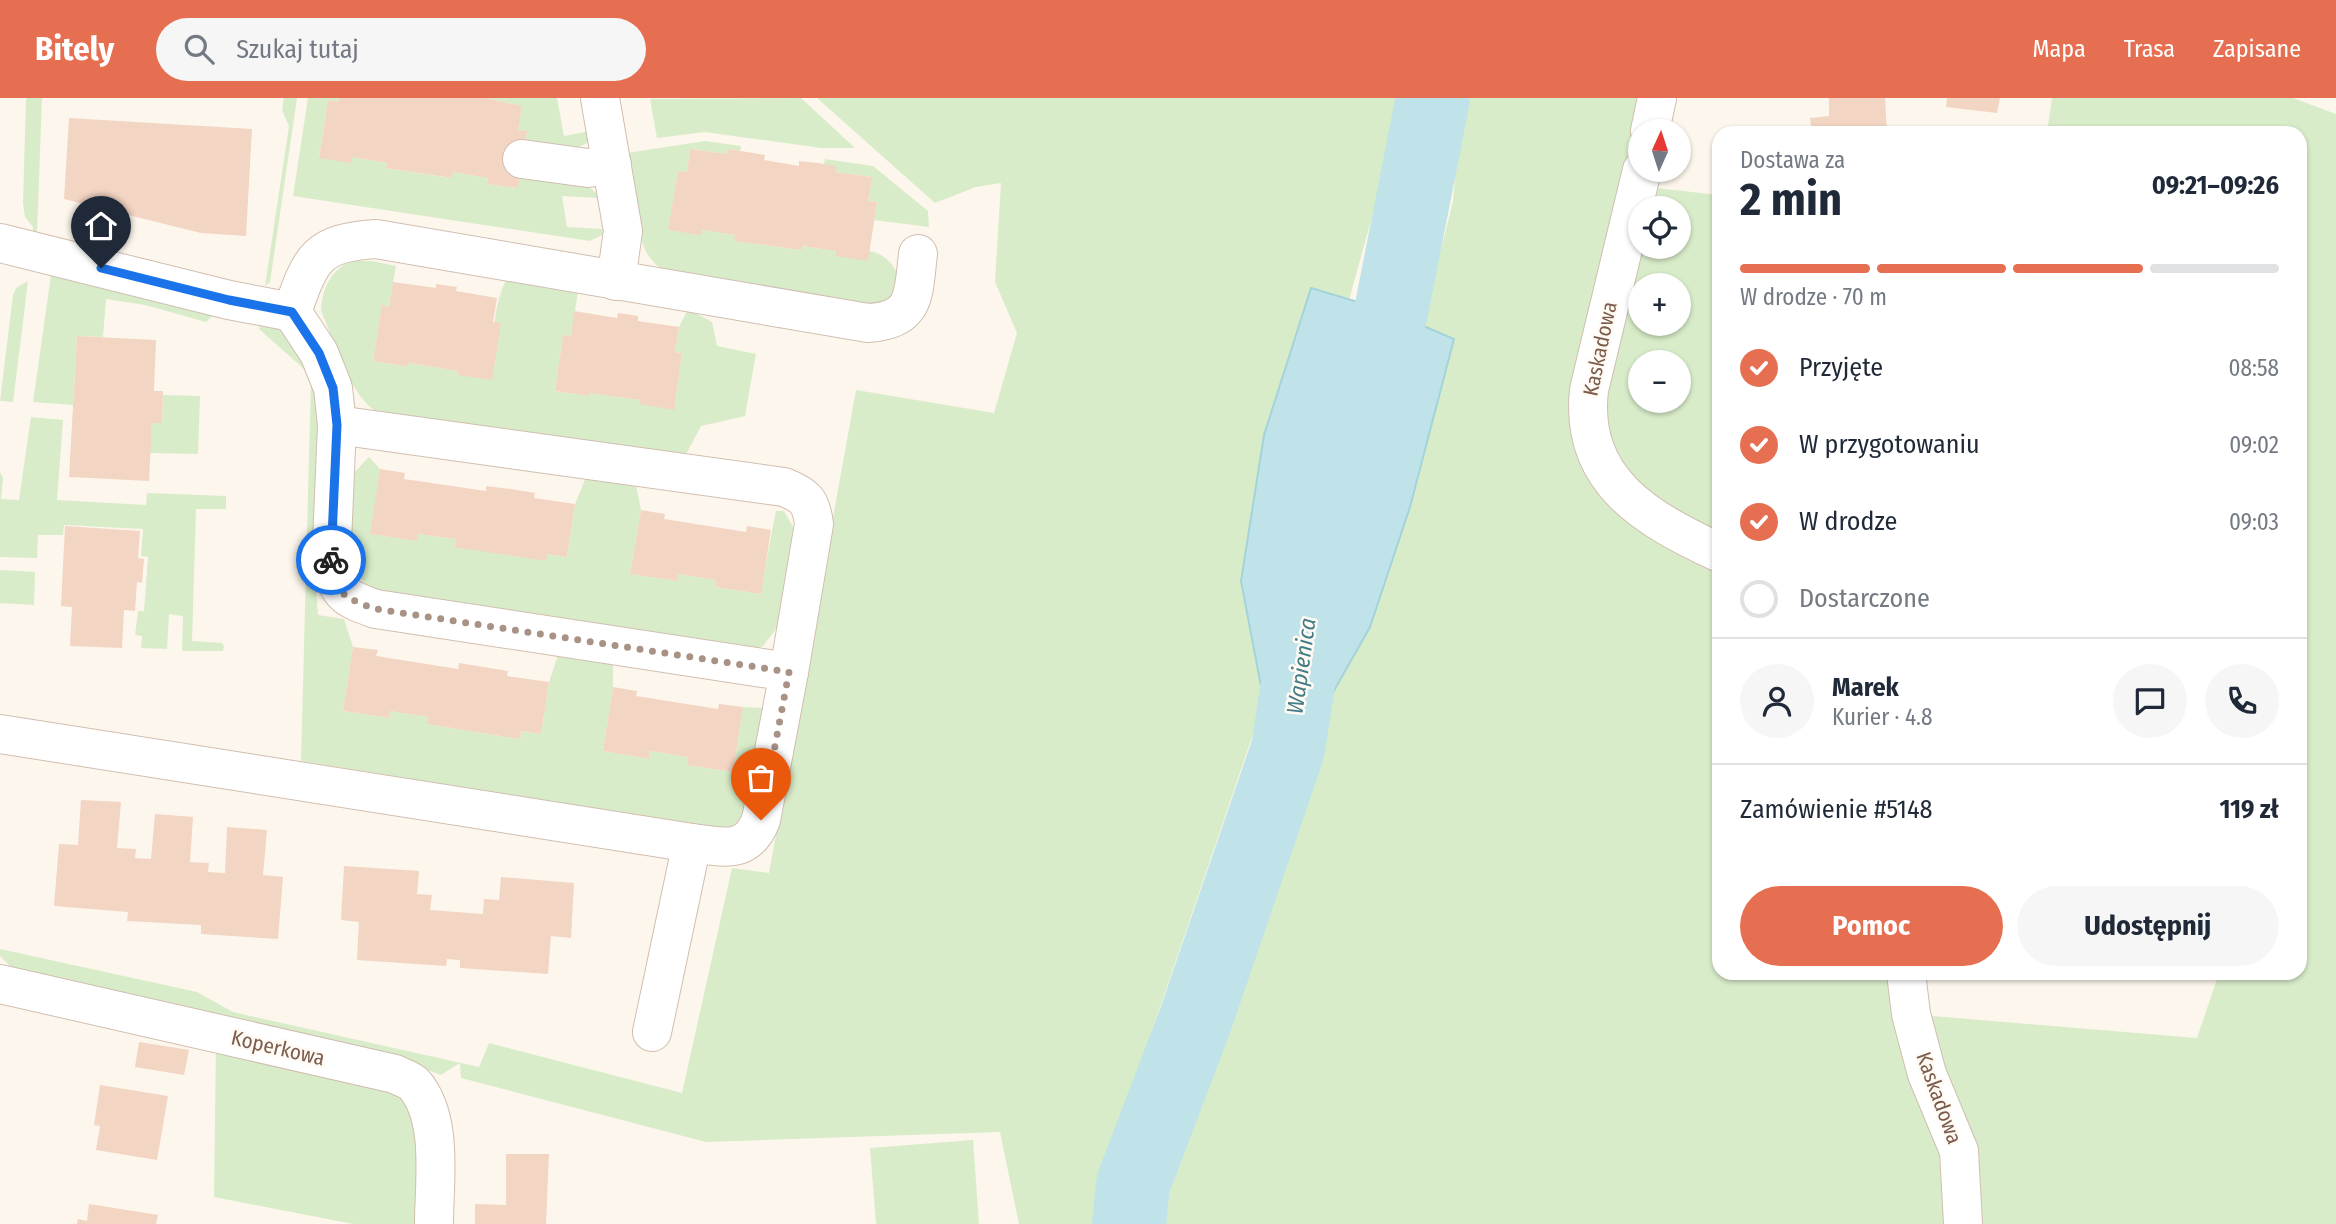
<!DOCTYPE html>
<html lang="pl">
<meta charset="utf-8">
<style>
body{margin:0;font-family:"Fira Sans Condensed",sans-serif;background:#f6f6f7;color:#1f2937;height:100vh;display:flex;flex-direction:column;font-size:26px;white-space:nowrap}
*{box-sizing:border-box;margin:0}
p{font-size:23px;color:#747a83}
.icon{flex:none;width:38px;height:38px;fill:none;stroke:currentColor;stroke-width:2;stroke-linecap:round;stroke-linejoin:round}
.map{position:relative;flex:1;overflow:hidden}
.panel{position:absolute;left:1712px;top:28px;width:595px;height:854px;display:flex;flex-direction:column;background:#fff;border-radius:21px;box-shadow:0 2px 5px #0004}
.panel>*{flex:none}
.needle{width:46px;rotate:3deg}
.controls{position:absolute;left:1628px;top:21px;display:grid;gap:14px}
.controls a{display:grid;place-items:center;width:63px;height:63px;border-radius:50%;background:#fff;box-shadow:0 2px 5px #0004;font-size:35px}
.pin{position:absolute;display:grid;place-items:center;width:60px;height:60px;color:#fff;margin:-72px -30px;border-radius:50% 50% 50% 0;rotate:-45deg;box-shadow:0 0 7px #0007}
.pin .icon{rotate:45deg}
.courier{position:absolute;display:grid;place-items:center;width:70px;height:70px;margin:-35px;border:5px solid #1a73e8;border-radius:50%;background:#fff;color:#222;box-shadow:0 2px 9px #0007}
.summary em{font-style:normal;font-weight:700}
.summary div{display:flex;flex-direction:column-reverse}
.summary{display:flex;align-items:center;justify-content:space-between;height:119px;padding:0 28px}
h1{font-size:46px;font-weight:700;line-height:52px}
.bar{display:grid;grid-template-columns:repeat(4,1fr);gap:10px 7px;align-content:center;height:84px;padding:0 28px}
.bar i{height:9px;border-radius:5px;background:#e0e1e3}
.bar .active{background:#e76f51}
.bar p{grid-column:span 4}
.line{display:flex;align-items:center;gap:18px;padding:0 28px;border-top:2px solid #e0e1e3}
.line div{flex:1}
.round{display:grid;place-items:center;flex:none;width:74px;height:74px;border-radius:37px;background:#f6f6f7}
ol{padding:0 28px;list-style:none}
li{display:flex;align-items:center;gap:21px;height:77px}
li p{margin-inline-start:auto}
li .icon{padding:7px;border-radius:50%;background:#e76f51;color:#fff;stroke-width:4}
li:last-child{color:#747a83}
li i{width:38px;height:38px;border:4px solid #e0e1e3;border-radius:50%}
.primary-button{display:flex;gap:14px;margin-top:auto;padding:14px 28px}
.primary-button a{flex:1;height:80px;border-radius:42px;background:#e76f51;color:#fff;font-size:28px;font-weight:700;line-height:80px;text-align:center}
.primary-button a+a{background:#f6f6f7;color:#1f2937}
header{display:flex;align-items:center;gap:42px;box-sizing:border-box;height:98px;padding:0 35px;background:#e76f51;color:#fff}
header strong{font-size:33px}
nav{display:flex;gap:38px;margin-inline-start:auto;font-size:24px}
.search{width:490px;height:63px;background:#f6f6f7;display:flex;align-items:center;gap:18px;box-sizing:border-box;padding:0 24px;border-radius:38px;color:#747a83;font-size:26px}
.map>svg:first-child{display:block}
.green{fill:#d8ecc9;fill-rule:evenodd}
.water{fill:#bfe3e8;stroke:#a5d3da;stroke-width:2}
.lines{fill:none;stroke-linecap:round;stroke-linejoin:round}
.river{stroke:#bfe3e8;stroke-width:74}
.building{fill:#f3d5c3}
.minor-casing{stroke:#d1beb0;stroke-width:40}
.minor{stroke:#fff;stroke-width:38}
.done{stroke:#a89285;stroke-width:7;stroke-dasharray:0 12.6}
.route{stroke:#1a73e8;stroke-width:9}
.labels{text-anchor:middle;stroke-width:5;stroke-linejoin:round;paint-order:stroke}
.street-label{font-size:21px;fill:#7a5c4d;stroke:#fffaf3}
.water-label{font-size:23px;font-style:italic;fill:#437c86;stroke:#fffaf3}
</style>
<header>
<strong>Bitely</strong>
<div class="search"><svg class="icon" aria-label="search" viewBox="0 0 24 24"><circle cx="10" cy="10" r="6"/><path d="M15 15l6 6"/></svg>Szukaj tutaj</div>
<nav><a>Mapa</a><a>Trasa</a><a>Zapisane</a></nav>
</header>
<div class="map">
<svg width="2336" height="1126" viewBox="0 0 2336 1126">
<rect width="100%" height="100%" fill="#fdf6ec"/>
<g class="green">
<polygon points="26,0 42,0 37,136 33,135 33,129 25,119 23,105"/>
<polygon points="284,0 297,0 270,184 265,188 289,28 282,12"/>
<polygon points="308,0 339,0 338,4 328,2 319,59 352,59 387,65 386,70 451,80 453,74 488,80 487,86 517,90 520,79 590,90 597,96 598,100 562,98 567,129 603,131 602,137 590,143 293,98"/>
<path d="M485,0H557L564,38L590,33L592,40C577,58 546,47 525,45L527,33L518,32L521,8Z"/>
<polygon points="801,0 855,50 821,50 705,34 657,40 650,1"/>
<polygon points="817,0 1405,0 1349,202 1311,190 1241,483 1264,604 1112,1050 1103,1126 1019,1126 1000,1034 706,1044 461,980 460,965 441,977 420,969 7,872 9,867 0,858 0,851 197,894 233,914 479,969 489,945 682,995 732,770 769,775 856,292 994,315 1017,235 995,184 1001,85 976,89 935,105"/>
<polygon points="1462,0 1647,0 1575,327 1718,471 1718,875 1897,875 1949,1052 1952,1126 1151,1126 1152,1082 1284,741 1319,619 1370,529 1410,409 1454,241 1422,228 1453,103"/>
<polygon points="2052,0 2293,0 2336,16 2336,1126 1973,1126 1921,917 2197,940 2219,875 2300,875 2300,631 2306,612 2300,611 2300,35 2047,35"/>
<path d="M705,43L741,48L740,53L728,51L727,56L690,51L687,74L678,73L669,132H702L735,137V143L801,152L802,148L836,153L835,158C846,156 859,152 869,153C892,156 911,186 888,201C884,204 877,205 872,207L666,173C653,166 647,158 642,144L627,55Z"/>
<polygon points="825,61 873,68 928,113 929,129 874,122 877,104 868,103 871,79 835,74 824,66"/>
<path d="M1648,89L1718,97V444L1608,363L1602,284L1640,149H1678V110H1643ZM1640,187H1678V226H1640ZM1640,264H1678V303H1640Z"/>
<path d="M353,163H372L396,168L389,209L382,208L373,263L407,269L408,265L458,273L469,278L492,282C495,247 490,215 506,182L578,194L571,238L563,237L555,293L589,298L590,295L640,302V306L674,311L682,255L675,254L679,229L688,211L712,224L717,248L756,256L745,318L701,328L683,362L374,312C348,293 334,242 321,213C322,191 331,170 353,163Z"/>
<polygon points="51,177 213,217 206,224 145,207 106,201 103,239 77,238 73,307 33,304"/>
<polygon points="28,183 13,304 0,303 13,197 16,190"/>
<polygon points="260,225 278,230 291,241 318,294 315,477 318,517 344,521 353,549 343,613 389,620 390,613 428,619 427,626 520,641 521,633 541,636 549,584 559,554 613,562 613,589 603,653 649,661 650,653 688,659 687,667 733,674 743,609 763,610 745,719 726,732 301,663 311,284 303,270 259,231"/>
<polygon points="163,297 200,298 198,356 150,355 152,325 162,325"/>
<polygon points="31,319 63,322 57,402 146,407 147,395 226,398 226,411 196,411 192,543 222,545 224,548 223,553 182,553 183,518 169,516 167,551 141,550 142,538 135,537 138,513 144,513 148,459 141,458 143,431 64,427 63,437 38,437 37,460 0,459 0,374 3,380 1,401 19,402"/>
<path d="M369,359L380,371L371,436L416,443L418,436L456,441L454,448L546,462L547,456L567,459L575,406L586,379L636,386L641,412L630,476L677,483L678,476L716,482L715,489L760,496L776,413H784L793,429L795,441L779,527L763,548L752,552L375,494C340,471 352,414 352,377Z"/>
<polygon points="0,472 35,474 34,507 0,505"/>
<polygon points="216,944 390,986 417,1011 425,1126 353,1126 214,1099"/>
<polygon points="973,1042 979,1126 876,1126 870,1050"/>
</g>
<polygon class="water" points="1311,190 1391,214 1454,241 1410,409 1370,529 1319,619 1264,604 1241,483 1264,337"/>
<g class="lines">
<g class="river">
<polyline points="1356,309 1391,214 1433,0"/>
<polyline points="1129,1126 1133,1086 1195,923 1288,651 1309,513"/>
</g>
</g>
<g class="building">
<polygon points="339,0 485,0 522,8 518,32 527,33 518,90 487,86 488,80 453,74 452,80 386,70 387,65 352,59 351,65 319,60 328,2 338,4"/>
<polygon points="1829,0 1885,0 1887,35 1812,35 1810,20 1829,18"/>
<polygon points="1947,0 2000,0 1997,15 1946,9"/>
<polygon points="69,20 252,31 246,138 201,135 64,101"/>
<polygon points="690,51 727,56 728,51 765,57 764,62 799,68 799,63 818,65 836,68 835,74 872,79 868,103 877,104 868,163 835,158 836,153 802,148 802,152 734,143 735,137 702,132 701,137 668,132 678,73 687,74"/>
<polygon points="393,184 436,190 436,186 457,189 456,193 497,200 493,224 501,225 492,282 458,277 458,273 408,265 408,269 373,263 382,207 389,209"/>
<polygon points="574,213 617,220 618,215 638,218 638,223 679,229 675,254 682,255 674,312 639,306 640,302 590,295 589,298 555,293 563,237 571,238"/>
<polygon points="77,238 156,242 154,293 163,293 162,325 152,325 149,383 69,379"/>
<polygon points="380,371 405,375 404,381 486,393 486,388 511,391 535,395 534,400 575,406 567,459 547,456 546,463 454,449 456,441 418,436 417,443 370,436"/>
<polygon points="641,412 665,416 664,421 746,434 747,428 771,432 761,496 715,489 716,482 678,476 677,483 630,476"/>
<polygon points="65,428 140,433 138,460 144,461 142,485 137,484 135,513 124,512 122,550 70,548 72,509 61,508"/>
<polygon points="353,549 378,552 376,558 458,571 459,565 508,573 507,578 549,584 541,636 521,633 520,641 427,626 428,619 390,613 389,620 343,613"/>
<polygon points="613,589 637,593 636,598 718,611 719,606 743,609 733,674 687,667 688,659 650,653 649,661 603,653"/>
<polygon points="81,702 121,704 117,750 136,751 135,760 151,761 155,716 193,719 190,764 209,765 208,774 225,775 227,729 267,732 263,777 283,779 278,841 201,836 201,827 127,823 128,814 54,808 59,746 78,747"/>
<polygon points="344,768 419,773 417,796 432,797 430,812 483,816 484,801 499,802 501,779 574,785 571,840 551,838 548,876 460,870 460,862 447,861 446,868 357,862 359,824 341,822"/>
<polygon points="139,944 189,952 184,977 135,969"/>
<polygon points="100,987 168,998 157,1062 96,1052 100,1028 94,1027"/>
<polygon points="506,1056 549,1056 546,1126 475,1126 475,1106 506,1107"/>
<polygon points="89,1106 158,1117 156,1126 77,1126 78,1121 87,1123"/>
</g>
<g class="lines">
<g class="minor-casing">
<g id="minor">
<polyline points="600,0 623,133 616,183"/>
<polyline points="1650,33 1657,0"/>
<polyline points="522,61 588,70 612,67"/>
<path d="M1642,72L1589,292C1579,383 1647,421 1718,454"/>
<path d="M0,145L229,202L292,214L319,255L333,290L337,327L331,467C339,498 347,501 376,511L789,574L761,722C747,757 723,749 692,745L0,636"/>
<path d="M292,214C311,160 316,145 376,141L868,225C917,222 913,196 918,156"/>
<path d="M337,327L784,389C806,398 811,403 814,426L789,574"/>
<polyline points="1906,875 1911,916 1927,976 1959,1053 1963,1126"/>
<path d="M0,886L395,976C400,979 410,982 414,986C444,1020 434,1084 434,1126"/>
<polyline points="652,934 692,745"/>
</g>
</g>
<use href="#minor" class="minor"/>
</g>
<g class="lines">
<path class="done" d="M331,462C331,495 349,502 376,511L789,574L761,722"/>
<polyline class="route" points="101,170 229,202 292,214 319,255 333,290 337,327 331,462"/>
</g>
<g class="labels">
<g class="street-label">
<text transform="translate(1600 251) rotate(-78)" y="7">Kaskadowa</text>
<text transform="translate(278 950) rotate(13)" y="7">Koperkowa</text>
<text transform="translate(1939 1000) rotate(70)" y="7">Kaskadowa</text>
</g>
<g class="water-label">
<text transform="translate(1301 568) rotate(-82)" y="8">Wapienica</text>
</g>
</g>
</svg>
<div class="controls">
<a><svg class="needle" viewBox="-14 -14 28 28"><path d="M0-13l5 13h-10z" fill="#e53935"/><path d="M0 13l5-13h-10z" fill="#747a83"/></svg></a>
<a><svg class="icon" aria-label="locate" viewBox="0 0 24 24"><circle cx="12" cy="12" r="6"/><path d="M12 2v4M12 18v4M2 12h4M18 12h4"/></svg></a>
<a>+</a>
<a>−</a>
</div>
<div class="pin" style="left:761px;top:722px;background:#ea580c"><svg class="icon" aria-label="bag" viewBox="0 0 24 24"><path d="M5 8h14l-1 12H6zM9 8a3 3 0 0 1 6 0"/></svg></div>
<div class="pin" style="left:101px;top:170px;background:#1f2937"><svg class="icon" aria-label="home" viewBox="0 0 24 24"><path d="M3 11l9-7 9 7M6 9v11h12V9"/></svg></div>
<div class="courier" style="left:331px;top:462px"><svg class="icon" aria-label="bike" viewBox="0 0 24 24"><circle cx="6" cy="16" r="4"/><circle cx="18" cy="16" r="4"/><path d="M6 16l4-8h5l3 8M10 8l3 8H6M13 5h3"/></svg></div>
<section class="panel">
<div class="summary"><div><h1>2 min</h1><p>Dostawa za</p></div><em>09:21–09:26</em></div>
<div class="bar"><i class="active"></i><i class="active"></i><i class="active"></i><i></i><p>W drodze · 70 m</p></div>
<ol>
<li><svg class="icon" aria-label="check" viewBox="0 0 24 24"><path d="M5 12l5 5 9-10"/></svg>Przyjęte<p>08:58</p></li>
<li><svg class="icon" aria-label="check" viewBox="0 0 24 24"><path d="M5 12l5 5 9-10"/></svg>W przygotowaniu<p>09:02</p></li>
<li><svg class="icon" aria-label="check" viewBox="0 0 24 24"><path d="M5 12l5 5 9-10"/></svg>W drodze<p>09:03</p></li>
<li><i></i>Dostarczone</li>
</ol>
<div class="line" style="height:126px"><a class="round"><svg class="icon" aria-label="person" viewBox="0 0 24 24"><circle cx="12" cy="8" r="4"/><path d="M4 21q1-7 8-7t8 7"/></svg></a><div><b>Marek</b><p>Kurier · 4.8</p></div><a class="round"><svg class="icon" aria-label="chat" viewBox="0 0 24 24"><path d="M4 5h16v11H9l-5 4z"/></svg></a><a class="round"><svg class="icon" aria-label="phone" viewBox="0 0 24 24"><path d="M5 4h4l2 5-3 2q2 4 5 5l2-3 5 2v4C11 20 4 13 5 4z"/></svg></a></div>
<div class="line" style="height:91px"><div>Zamówienie #5148</div><b>119 zł</b></div>
<div class="primary-button"><a>Pomoc</a><a>Udostępnij</a></div>
</section>
</div>
